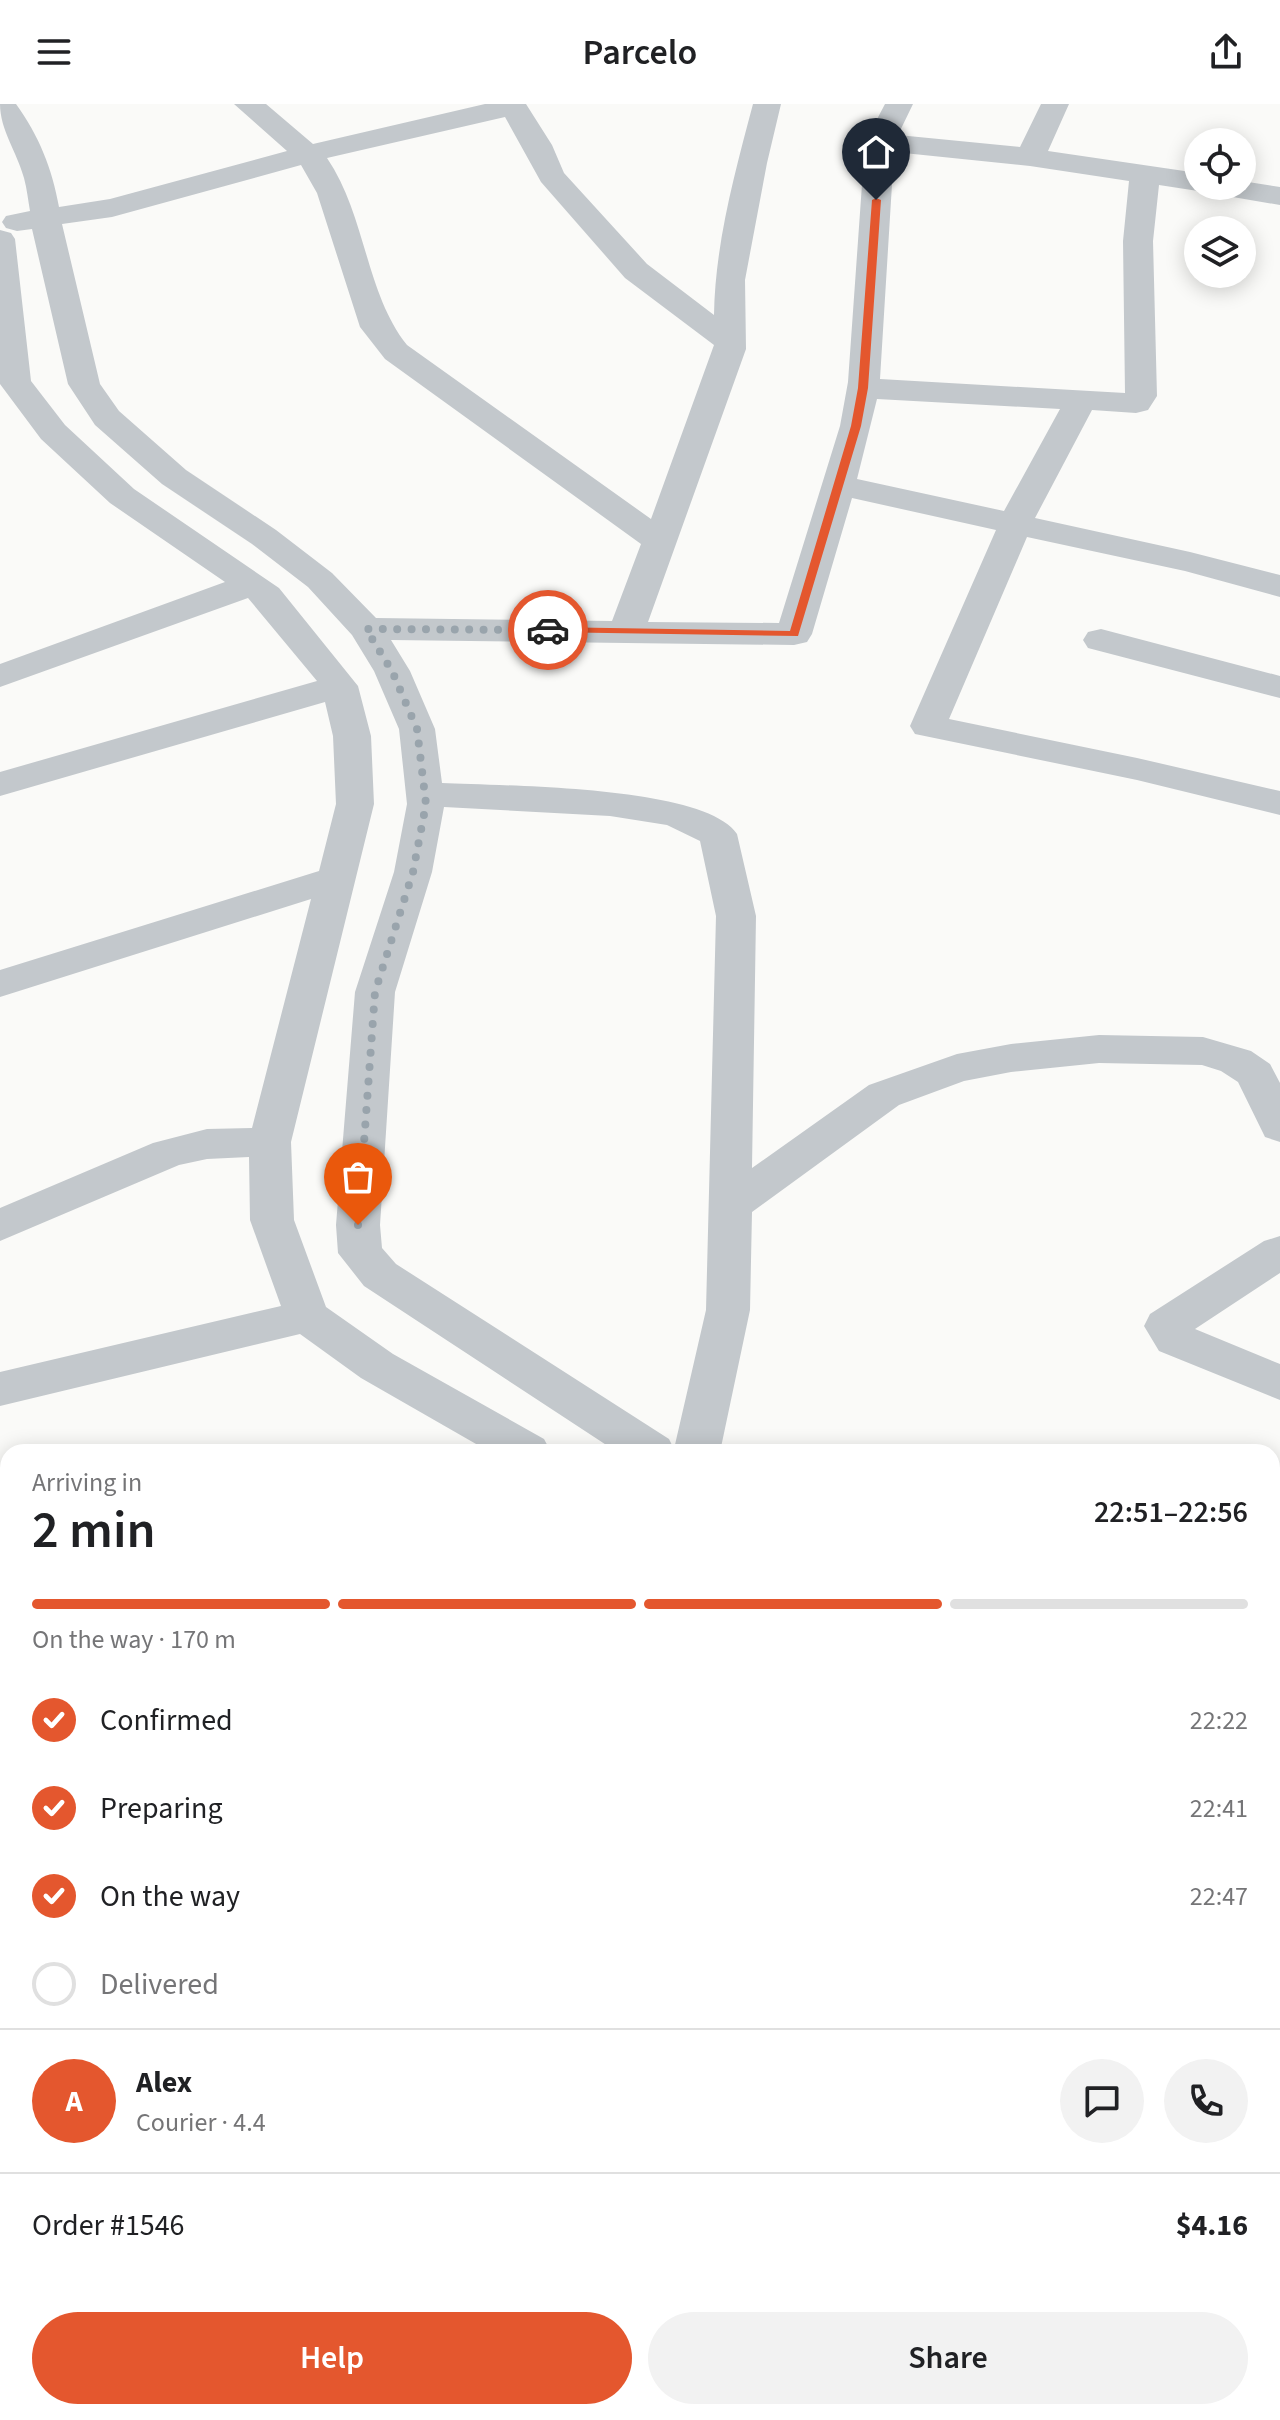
<!DOCTYPE html>
<meta charset="utf-8">
<style>
body{margin:0;font-family:"Source Sans 3",sans-serif;background:#f2f2f2;color:#202124;height:100vh;display:flex;flex-direction:column;font-size:30px;white-space:nowrap}
*{box-sizing:border-box;margin:0}
p{font-size:26px;color:#757577}
.icon{flex:none;width:44px;height:44px;fill:none;stroke:currentColor;stroke-width:2;stroke-linecap:round;stroke-linejoin:round}
.map{position:relative;flex:1;overflow:hidden}
.side{position:absolute;left:0px;top:1340px;width:1280px;height:976px;display:flex;flex-direction:column;background:#fff;border-radius:24px 24px 0 0;box-shadow:0 4px 20px #0003}
.side>*{flex:none}
.buttons{position:absolute;left:1184px;top:24px;display:grid;gap:16px}
.buttons a{display:grid;place-items:center;width:72px;height:72px;border-radius:50%;background:#fff;box-shadow:0 4px 20px #0003;font-size:40px}
.pin{position:absolute;display:grid;place-items:center;width:68px;height:68px;color:#fff;margin:-82px -34px;border-radius:50% 50% 50% 0;rotate:-45deg;box-shadow:0 0 8px #0007}
.pin .icon{rotate:45deg}
.courier{position:absolute;display:grid;place-items:center;width:80px;height:80px;margin:-40px;border:6px solid #e4572e;border-radius:50%;background:#fff;color:#222;box-shadow:0 2px 10px #0007}
.summary em{font-style:normal;font-weight:600}
.summary div{display:flex;flex-direction:column-reverse}
.summary{display:flex;align-items:center;justify-content:space-between;height:136px;padding:0 32px}
h1{font-size:52px;font-weight:600;line-height:60px}
.bar{display:grid;grid-template-columns:repeat(4,1fr);gap:12px 8px;align-content:center;height:96px;padding:0 32px}
.bar i{height:10px;border-radius:6px;background:#e0e0e0}
.bar .current{background:#e4572e}
.bar p{grid-column:span 4}
.line{display:flex;align-items:center;gap:20px;padding:0 32px;border-top:2px solid #e0e0e0}
.line div{flex:1}
.round{display:grid;place-items:center;flex:none;width:84px;height:84px;border-radius:42px;background:#f2f2f2}
ol{padding:0 32px;list-style:none}
li{display:flex;align-items:center;gap:24px;height:88px}
li p{margin-inline-start:auto}
li .icon{padding:8px;border-radius:50%;background:#e4572e;color:#fff;stroke-width:4}
li:last-child{color:#757577}
li i{width:44px;height:44px;border:4px solid #e0e0e0;border-radius:50%}
.cta{display:flex;gap:16px;margin-top:auto;padding:16px 32px}
.cta a{flex:1;height:92px;border-radius:48px;background:#e4572e;color:#fff;font-size:32px;font-weight:600;line-height:92px;text-align:center}
.cta a+a{background:#f2f2f2;color:#202124}
header{display:flex;justify-content:space-between;align-items:center;height:104px;padding:0 32px;background:#fff;font-size:36px;font-weight:600}
.map>svg:first-child{display:block}
.lines{fill:none;stroke-linecap:round;stroke-linejoin:round}
.minor{fill:#c3c8cc;fill-rule:evenodd}
.route{fill:#e4572e}
.done{stroke:#99a4ac;stroke-width:8;stroke-dasharray:0 14.4}
</style>
<header><svg class="icon" aria-label="menu" viewBox="0 0 24 24"><path d="M4 6h16M4 12h16M4 18h16"/></svg>Parcelo<svg class="icon" aria-label="share" viewBox="0 0 24 24"><path d="M12 15V3M7 8l5-5 5 5M5 13v7h14v-7"/></svg></header>
<div class="map">
<svg width="1280" height="2316" viewBox="0 0 1280 2316">
<rect width="100%" height="100%" fill="#fafaf8"/>
<g class="lines">
<g class="minor">
<path d="M0,0H16C39,32 52,64 59,103L110,95L287,47L234,0H266L313,40L485,0H526L552,41L564,69L647,160L714,211C715,140 735,68 753,0H781L767,59L745,176L746,245L648,518L779,519L840,322L848,278L865,38L885,0H913L898,31L1020,43L1041,0H1069L1048,47L1198,69V82H1242V77L1280,83V101L1221,91L1208,84L1198,87L1159,81L1153,137L1157,292L1148,306L1136,309L1092,306L1035,414L1190,448L1280,471V493L1185,467L1027,433L949,615L1137,654L1280,687V711L1137,676L915,630L910,622L996,426L852,394L812,530L807,538L794,541L391,536L410,567L435,625L442,679C501,682 705,681 737,730L756,812L752,1064L869,981L957,950L1011,940L1099,931L1203,933L1251,947L1270,960L1280,979V1038L1265,1033L1238,978L1221,967L1202,961L1099,959L1011,968L964,977L899,1001L752,1108L750,1206L720,1348H617L364,1182L338,1149L336,1121L355,888L394,768L407,700L399,625L374,567L352,531L308,483L252,440L162,380L95,321L68,280L32,125L17,127L6,124L2,118L6,112L30,107C28,96 27,85 24,74C17,48 0,26 0,0ZM505,13L541,78L625,174L714,241L651,415L407,241C365,188 366,111 327,54ZM894,48L1030,62L1129,77L1123,137L1125,289L880,275ZM301,61L317,89L360,223L385,255L641,440L612,517L376,514L332,469L276,426L186,366L119,307L100,280L62,120L112,113ZM877,295L1060,305L1004,407L857,375ZM444,703L610,712L667,721L700,737L716,812L706,1206L674,1345L669,1335L396,1160L382,1144L380,1121L395,888L432,768Z"/>
<polygon points="0,126 11,129 15,135 31,277 65,321 134,385 279,484 358,582 371,632 374,700 291,1038 294,1116 326,1203 393,1250 544,1335 551,1348 490,1348 361,1274 300,1230 0,1302 0,1268 281,1202 250,1116 249,1053 207,1055 179,1061 0,1137 0,1104 153,1039 207,1025 252,1024 311,795 0,893 0,866 319,767 336,700 333,632 325,598 0,692 0,668 317,577 248,494 0,583 0,560 225,478 110,399 41,335 0,280"/>
<polygon points="1101,525 1280,572 1280,594 1088,544 1083,536 1088,528"/>
<polygon points="1280,1132 1280,1169 1195,1225 1280,1260 1280,1296 1159,1247 1144,1222 1150,1210 1264,1137"/>
<polygon points="8,1540 8,1580 0,1582 0,1542"/>
<polygon points="1272,1651 1280,1654 1280,1697 1272,1694"/>
<polygon points="1272,1723 1280,1726 1280,1771 1272,1768"/>
<polygon points="8,1800 8,1854 0,1857 0,1803"/>
<polygon points="1272,2201 1280,2204 1280,2262 1272,2259"/>
<polygon points="130,2308 191,2308 187,2316 126,2316"/>
<polygon points="613,2308 683,2308 687,2316 617,2316"/>
</g>
</g>
<polygon class="route" points="876,94 881,96 868,284 861,322 798,532 545,528 545,524 548,523 790,527 851,322 858,284 872,96"/>
<g class="lines">
<polyline class="done" points="358,1121 375,888 413,768 426,700 417,625 392,567 366,525 548,526"/>
</g>
</svg>
<div class="buttons">
<a><svg class="icon" aria-label="locate" viewBox="0 0 24 24"><circle cx="12" cy="12" r="6"/><path d="M12 2v4M12 18v4M2 12h4M18 12h4"/></svg></a>
<a><svg class="icon" aria-label="layers" viewBox="0 0 24 24"><path d="M12 4l9 5-9 5-9-5zM3 14l9 5 9-5"/></svg></a>
</div>
<div class="pin" style="left:358px;top:1121px;background:#ea580c"><svg class="icon" aria-label="bag" viewBox="0 0 24 24"><path d="M5 8h14l-1 12H6zM9 8a3 3 0 0 1 6 0"/></svg></div>
<div class="pin" style="left:876px;top:96px;background:#1f2937"><svg class="icon" aria-label="home" viewBox="0 0 24 24"><path d="M3 11l9-7 9 7M6 9v11h12V9"/></svg></div>
<div class="courier" style="left:548px;top:526px"><svg class="icon" aria-label="car" viewBox="0 0 24 24"><path d="M5 17H2v-5l4-1 3-4h7l3 4 3 1v5h-3M9 17h6M6 11h13"/><circle cx="7" cy="17" r="2"/><circle cx="17" cy="17" r="2"/></svg></div>
<section class="side">
<div class="summary"><div><h1>2 min</h1><p>Arriving in</p></div><em>22:51–22:56</em></div>
<div class="bar"><i class="current"></i><i class="current"></i><i class="current"></i><i></i><p>On the way · 170 m</p></div>
<ol>
<li><svg class="icon" aria-label="check" viewBox="0 0 24 24"><path d="M5 12l5 5 9-10"/></svg>Confirmed<p>22:22</p></li>
<li><svg class="icon" aria-label="check" viewBox="0 0 24 24"><path d="M5 12l5 5 9-10"/></svg>Preparing<p>22:41</p></li>
<li><svg class="icon" aria-label="check" viewBox="0 0 24 24"><path d="M5 12l5 5 9-10"/></svg>On the way<p>22:47</p></li>
<li><i></i>Delivered</li>
</ol>
<div class="line" style="height:144px"><b class="round" style="background:#e4572e;color:#fff">A</b><div><b>Alex</b><p>Courier · 4.4</p></div><a class="round"><svg class="icon" aria-label="chat" viewBox="0 0 24 24"><path d="M4 5h16v11H9l-5 4z"/></svg></a><a class="round"><svg class="icon" aria-label="phone" viewBox="0 0 24 24"><path d="M5 4h4l2 5-3 2q2 4 5 5l2-3 5 2v4C11 20 4 13 5 4z"/></svg></a></div>
<div class="line" style="height:104px"><div>Order #1546</div><b>$4.16</b></div>
<div class="cta"><a>Help</a><a>Share</a></div>
</section>
</div>
